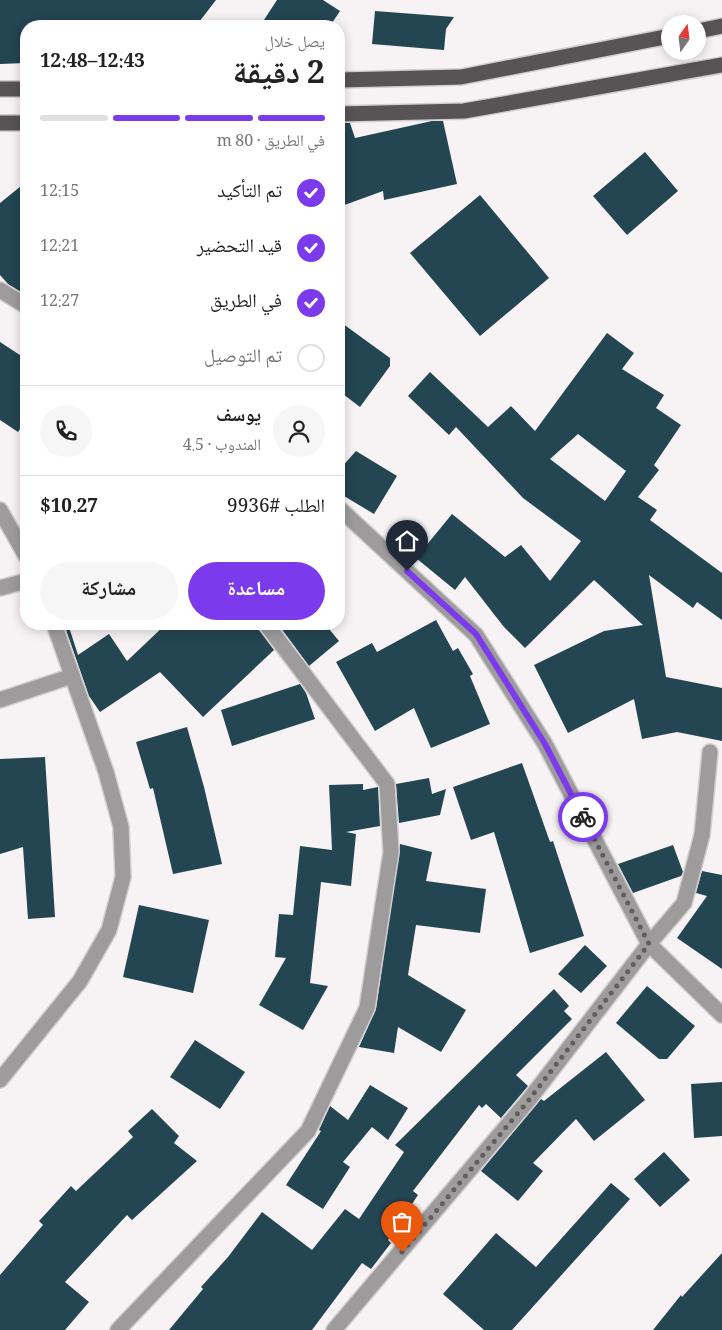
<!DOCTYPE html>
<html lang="ar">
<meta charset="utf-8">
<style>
body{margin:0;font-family:Georgia,"Noto Naskh Arabic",serif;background:#f6f6f6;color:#222;direction:rtl;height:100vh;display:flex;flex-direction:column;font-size:19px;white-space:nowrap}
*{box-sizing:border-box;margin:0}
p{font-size:16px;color:#767676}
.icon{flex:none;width:28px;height:28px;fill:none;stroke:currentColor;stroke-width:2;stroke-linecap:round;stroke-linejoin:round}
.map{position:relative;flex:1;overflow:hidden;direction:ltr}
.sheet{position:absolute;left:20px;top:20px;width:325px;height:610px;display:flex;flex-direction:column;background:#fff;border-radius:20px;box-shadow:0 2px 12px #0003;direction:rtl}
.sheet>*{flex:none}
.needle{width:32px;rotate:14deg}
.fabs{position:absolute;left:661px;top:15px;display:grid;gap:10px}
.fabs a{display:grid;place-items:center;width:45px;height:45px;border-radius:50%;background:#fff;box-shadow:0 2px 12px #0003;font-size:25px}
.pin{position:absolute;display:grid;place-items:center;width:42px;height:42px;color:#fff;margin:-51px -21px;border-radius:50% 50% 50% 0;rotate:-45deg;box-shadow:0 0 5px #0007}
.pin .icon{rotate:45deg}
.courier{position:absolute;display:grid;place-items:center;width:50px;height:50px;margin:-25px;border:4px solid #7c3aed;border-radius:50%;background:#fff;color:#222;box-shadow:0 1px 6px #0007}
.head em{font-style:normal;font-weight:800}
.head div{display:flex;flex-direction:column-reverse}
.head{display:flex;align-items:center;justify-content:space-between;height:85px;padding:0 20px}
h1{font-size:32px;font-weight:800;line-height:38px}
.bar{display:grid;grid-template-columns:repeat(4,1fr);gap:8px 5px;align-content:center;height:60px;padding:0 20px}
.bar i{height:6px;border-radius:4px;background:#e0e0e0}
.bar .on{background:#7c3aed}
.bar p{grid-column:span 4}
.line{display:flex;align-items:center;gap:12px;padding:0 20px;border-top:1px solid #e0e0e0}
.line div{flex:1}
.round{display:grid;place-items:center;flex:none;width:52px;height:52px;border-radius:26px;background:#f6f6f6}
ol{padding:0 20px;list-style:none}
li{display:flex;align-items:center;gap:15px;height:55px}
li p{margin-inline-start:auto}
li .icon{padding:5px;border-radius:50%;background:#7c3aed;color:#fff;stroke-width:4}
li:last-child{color:#767676}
li i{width:28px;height:28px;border:2px solid #e0e0e0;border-radius:50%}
.action{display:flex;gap:10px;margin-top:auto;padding:10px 20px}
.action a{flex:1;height:58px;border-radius:30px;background:#7c3aed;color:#fff;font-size:20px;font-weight:800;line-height:58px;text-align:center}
.action a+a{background:#f6f6f6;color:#222}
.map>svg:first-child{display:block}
.building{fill:#244552;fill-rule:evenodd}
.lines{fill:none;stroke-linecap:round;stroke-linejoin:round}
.minor-casing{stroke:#d2ced0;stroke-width:18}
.major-casing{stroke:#d2ced0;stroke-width:18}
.minor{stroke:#9d9b9c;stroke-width:15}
.major{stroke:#585455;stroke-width:15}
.done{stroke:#625e60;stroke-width:5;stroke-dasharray:0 9}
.route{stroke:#7c3aed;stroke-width:6}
</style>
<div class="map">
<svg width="722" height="1330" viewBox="0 0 722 1330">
<rect width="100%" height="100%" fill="#f7f2f4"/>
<g class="building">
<polygon points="0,0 216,0 196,26 26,26 26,63 0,64"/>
<polygon points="277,0 323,0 340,11 330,26 260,26"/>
<polygon points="375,11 454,17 446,29 444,50 372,44"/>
<polygon points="432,121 443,121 457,184 384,200 383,191 339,207 339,123 350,123 355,138"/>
<polygon points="645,152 678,191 627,235 593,196"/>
<polygon points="26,182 26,295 8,284 0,275 0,203"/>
<polygon points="480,195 549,278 480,336 410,253"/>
<polygon points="339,321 390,358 390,366 360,407 339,391"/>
<path d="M607,333L634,353L622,369L664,395L656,408L681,425L654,465L659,470L638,497L657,510L650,520L722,573V620L697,602L693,608L649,575L666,677L722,688V741L677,732L642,739L634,699L568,733L534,665L604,631L643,625L594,580L525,648L504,627L465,577L455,590L416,558L452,514L505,557L521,545L550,581L581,541L523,498L456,427L449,435L408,396L430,372L488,427L511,406L535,431ZM578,434L626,471L605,501L550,459Z"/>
<polygon points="0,342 26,359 26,421 18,432 0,420"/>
<polygon points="356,451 397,476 374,514 339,493 339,470"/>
<polygon points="436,620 453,651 458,648 473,674 470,676 490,724 431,748 414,708 375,731 336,662 372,643 377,652"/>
<polygon points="64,624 68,624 78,655 109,634 127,661 166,624 257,624 259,630 274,650 203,717 160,672 100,712 89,696"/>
<polygon points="278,624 325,624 339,641 309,666"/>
<polygon points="300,684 306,693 315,719 232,746 221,710"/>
<polygon points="187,727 204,787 222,864 173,874 153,788 150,789 136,742"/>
<polygon points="45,757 55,917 28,919 23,847 0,854 0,759"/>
<polygon points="522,763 550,842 553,841 584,936 530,953 494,832 471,840 453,787"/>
<polygon points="429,778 432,794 446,789 440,815 399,823 396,784"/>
<polygon points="363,784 363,790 378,787 380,826 346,832 356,834 351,886 321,882 310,983 328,986 303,1030 259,1005 286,958 275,957 279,914 293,915 300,846 332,850 329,785"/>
<polygon points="400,844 432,852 426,881 486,889 480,933 416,925 408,975 466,1010 441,1052 398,1027 394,1053 359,1047 376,1009"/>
<polygon points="673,845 683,872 681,876 633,893 618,864"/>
<polygon points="702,871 722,875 722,969 677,938 707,896 696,893"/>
<polygon points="139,905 209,920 193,993 123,977"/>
<polygon points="585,945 607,966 581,993 558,974"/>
<polygon points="647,986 695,1026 667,1059 659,1059 616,1023"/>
<polygon points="554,989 569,1006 564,1011 572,1019 516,1075 528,1086 501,1118 486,1104 482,1108 479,1105 413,1191 418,1195 388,1240 391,1243 371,1269 362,1263 312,1330 169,1330 203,1289 201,1287 228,1257 262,1212 312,1250 345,1209 359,1219 404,1152 395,1145"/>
<polygon points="195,1040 245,1072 220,1109 170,1077"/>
<polygon points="606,1052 645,1100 594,1141 576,1119 533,1163 543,1171 518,1201 481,1171 541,1099 544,1101"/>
<polygon points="722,1082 722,1136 694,1138 691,1084"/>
<polygon points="370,1085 408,1108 388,1140 372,1127 343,1162 350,1167 323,1209 286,1185 321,1131 319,1130 330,1106 348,1120"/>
<polygon points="152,1109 179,1136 174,1143 197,1161 132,1220 127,1215 65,1282 89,1302 65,1330 0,1330 0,1275 43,1225 39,1221 71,1186 76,1191 133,1137 128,1131"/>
<polygon points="664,1152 690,1180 660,1207 634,1179"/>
<polygon points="611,1183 630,1199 512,1330 484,1330 443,1294 496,1233 536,1267"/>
<polygon points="722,1253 722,1330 653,1330 681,1295 682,1297"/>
</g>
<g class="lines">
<g class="minor-casing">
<g id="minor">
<polyline points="0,290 26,306"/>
<polyline points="339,508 476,635 545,744 649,944 722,1015"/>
<polyline points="0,510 26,556"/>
<polyline points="0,588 26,581"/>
<polyline points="0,700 72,676"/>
<polyline points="0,1080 80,981 109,930 123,877 121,827 106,772 54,624"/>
<polyline points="118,1330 308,1131 367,1008 391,852 387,784 266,624"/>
<polyline points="334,1330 528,1101 649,944 684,903 702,835 710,752"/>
</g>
</g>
<g class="major-casing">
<g id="major">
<polyline points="698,31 722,26"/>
<polyline points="339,80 461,77 670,36"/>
<polyline points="0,89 26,89"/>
<polyline points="339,114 464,111 722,65"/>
<polyline points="0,123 26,123"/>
</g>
</g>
<use href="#minor" class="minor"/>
<use href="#major" class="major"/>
</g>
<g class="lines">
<polyline class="done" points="402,1252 528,1101 649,944 583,817"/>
<polyline class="route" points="407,571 476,634 545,744 583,817"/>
</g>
</svg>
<div class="fabs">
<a><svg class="needle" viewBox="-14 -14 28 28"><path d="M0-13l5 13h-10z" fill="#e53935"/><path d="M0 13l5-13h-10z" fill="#767676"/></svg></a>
</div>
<div class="pin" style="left:402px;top:1252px;background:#ea580c"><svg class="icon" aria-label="bag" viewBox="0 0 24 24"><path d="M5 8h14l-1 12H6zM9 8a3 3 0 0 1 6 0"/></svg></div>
<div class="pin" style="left:407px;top:571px;background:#1f2937"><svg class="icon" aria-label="home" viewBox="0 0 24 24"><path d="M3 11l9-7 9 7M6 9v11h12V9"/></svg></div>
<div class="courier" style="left:583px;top:817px"><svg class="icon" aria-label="bike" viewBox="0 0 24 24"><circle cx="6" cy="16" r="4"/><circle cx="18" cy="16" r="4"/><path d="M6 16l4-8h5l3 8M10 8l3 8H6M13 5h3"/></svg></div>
<section class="sheet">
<div class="head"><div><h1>2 دقيقة</h1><p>يصل خلال</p></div><em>12:43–12:48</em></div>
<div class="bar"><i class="on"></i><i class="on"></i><i class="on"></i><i></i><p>في الطريق · 80 m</p></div>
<ol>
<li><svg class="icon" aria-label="check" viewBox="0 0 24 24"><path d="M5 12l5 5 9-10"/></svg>تم التأكيد<p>12:15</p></li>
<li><svg class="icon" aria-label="check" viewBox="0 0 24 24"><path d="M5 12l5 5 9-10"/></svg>قيد التحضير<p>12:21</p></li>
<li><svg class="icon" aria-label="check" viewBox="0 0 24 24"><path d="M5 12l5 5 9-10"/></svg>في الطريق<p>12:27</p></li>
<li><i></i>تم التوصيل</li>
</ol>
<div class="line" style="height:90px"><a class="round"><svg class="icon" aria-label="person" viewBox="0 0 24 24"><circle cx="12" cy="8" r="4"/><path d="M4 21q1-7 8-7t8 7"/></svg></a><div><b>يوسف</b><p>المندوب · 4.5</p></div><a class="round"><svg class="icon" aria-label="phone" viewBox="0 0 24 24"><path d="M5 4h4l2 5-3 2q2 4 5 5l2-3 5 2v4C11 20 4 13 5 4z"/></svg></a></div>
<div class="line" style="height:65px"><div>الطلب #9936</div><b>$10.27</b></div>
<div class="action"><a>مساعدة</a><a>مشاركة</a></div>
</section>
</div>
